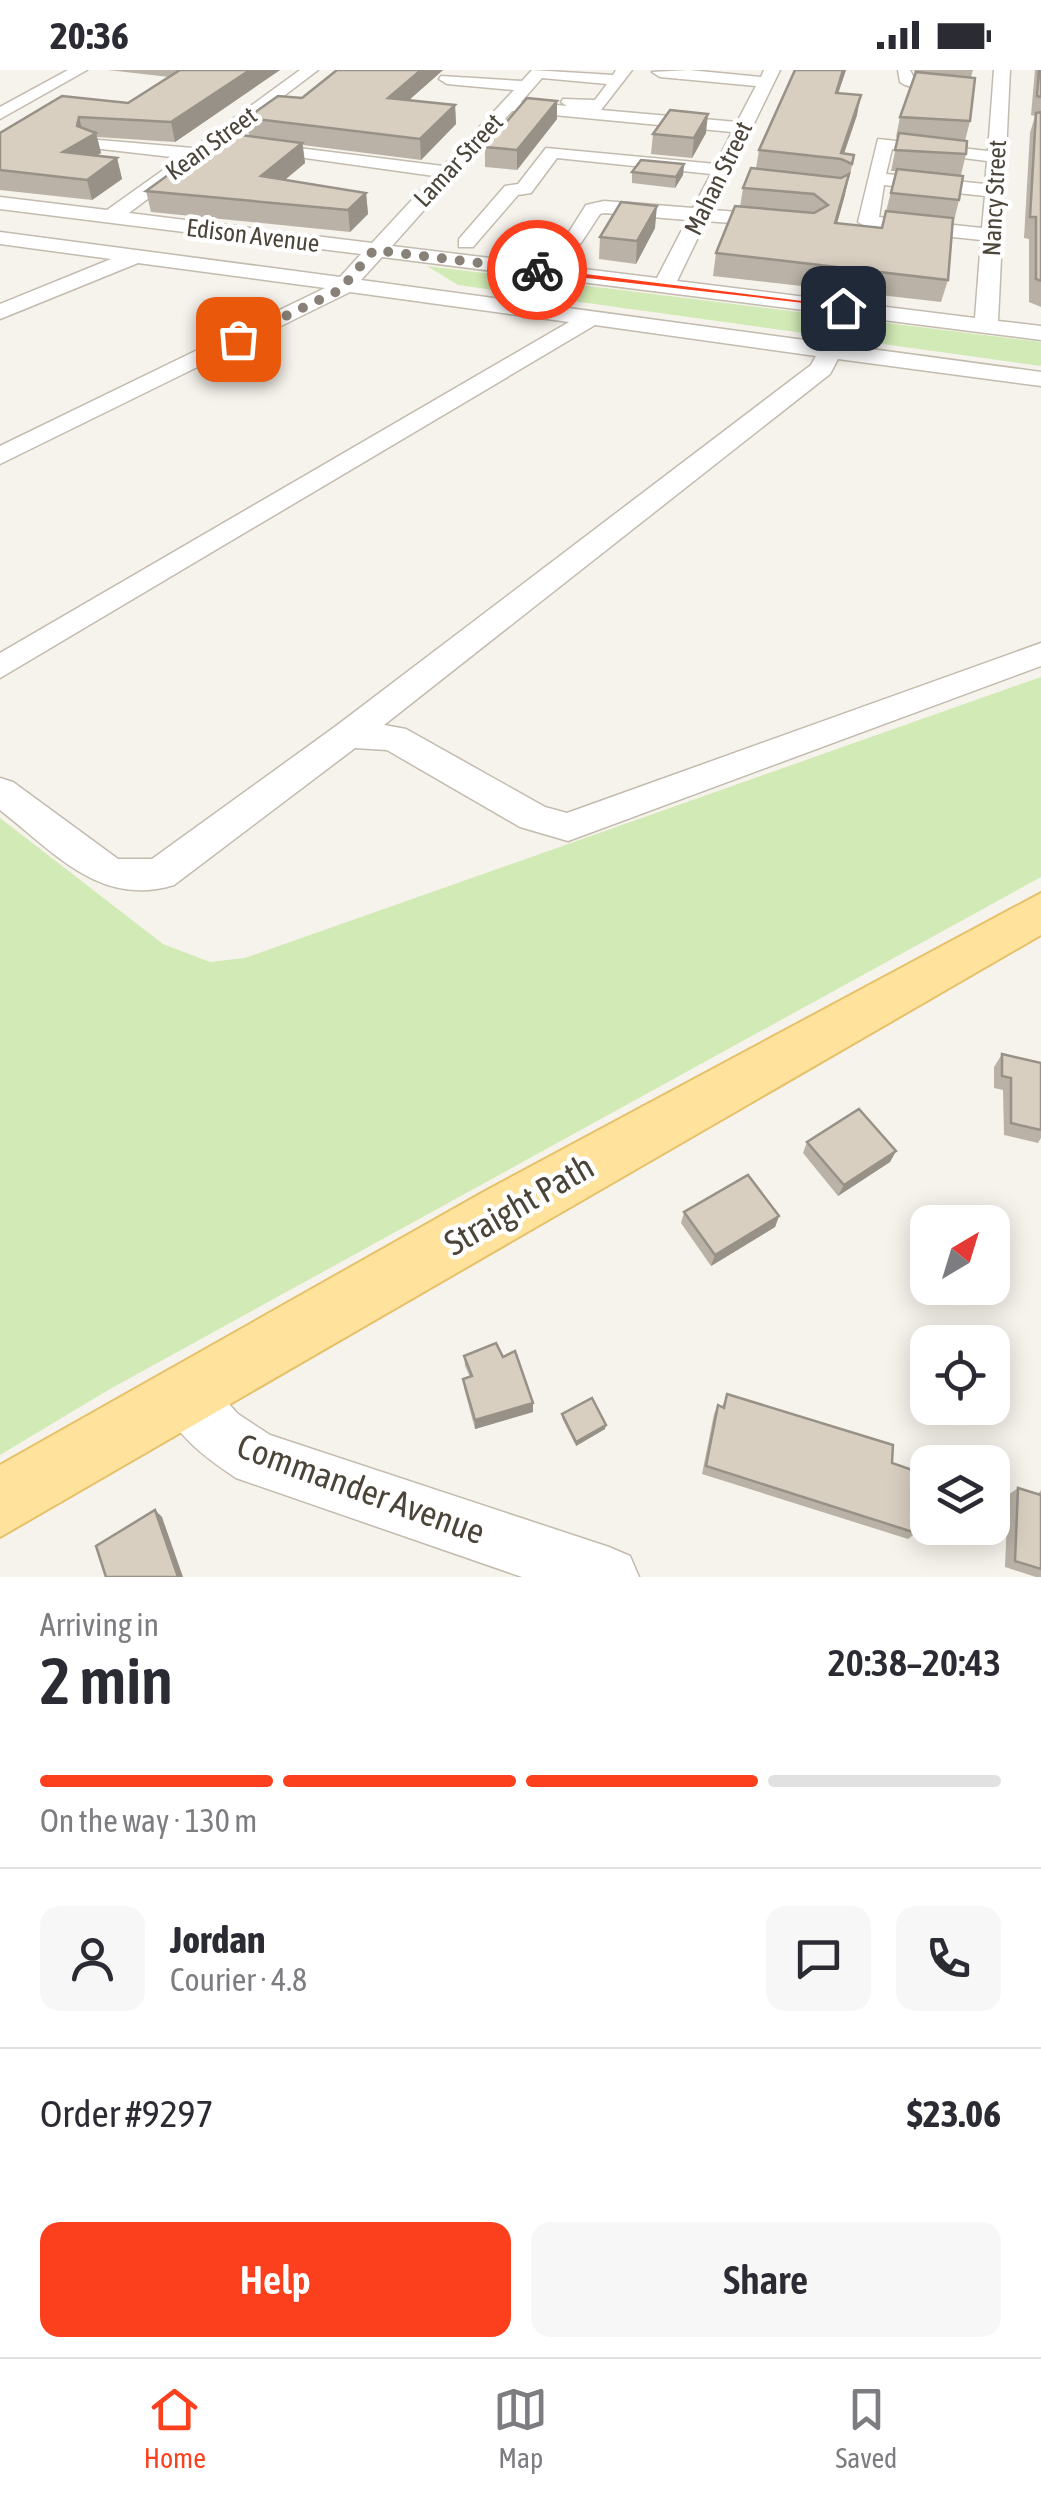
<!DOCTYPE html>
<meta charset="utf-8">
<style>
body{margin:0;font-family:"Asap Condensed",sans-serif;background:#f7f7f7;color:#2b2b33;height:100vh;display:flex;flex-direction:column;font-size:38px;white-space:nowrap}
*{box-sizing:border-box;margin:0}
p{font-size:32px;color:#7c7c81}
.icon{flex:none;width:55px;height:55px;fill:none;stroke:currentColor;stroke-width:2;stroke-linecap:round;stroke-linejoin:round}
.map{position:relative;height:1507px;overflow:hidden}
.side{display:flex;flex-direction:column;background:#fff;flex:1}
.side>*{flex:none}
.needle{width:65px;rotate:38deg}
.buttons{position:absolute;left:910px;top:1135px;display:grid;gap:20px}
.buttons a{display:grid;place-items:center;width:100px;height:100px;border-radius:20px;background:#fff;box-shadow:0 5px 25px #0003;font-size:50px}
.pin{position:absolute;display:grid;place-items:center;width:85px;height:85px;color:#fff;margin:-42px;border-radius:20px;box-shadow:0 5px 15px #0006}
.courier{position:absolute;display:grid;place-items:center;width:100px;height:100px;margin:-50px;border:8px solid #fc3f1d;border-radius:50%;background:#fff;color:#222;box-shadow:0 2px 12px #0007}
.headline em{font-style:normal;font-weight:600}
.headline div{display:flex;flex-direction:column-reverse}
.headline{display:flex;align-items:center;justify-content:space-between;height:170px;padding:0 40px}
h1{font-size:65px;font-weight:600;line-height:75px}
.bar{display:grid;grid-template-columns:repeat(4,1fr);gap:15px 10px;align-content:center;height:120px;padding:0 40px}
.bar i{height:12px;border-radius:8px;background:#e1e1e2}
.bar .current{background:#fc3f1d}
.bar p{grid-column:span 4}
.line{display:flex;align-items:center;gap:25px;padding:0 40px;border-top:2px solid #e1e1e2}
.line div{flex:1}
.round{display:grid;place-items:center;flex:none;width:105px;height:105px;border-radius:20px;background:#f7f7f7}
.action{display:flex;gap:20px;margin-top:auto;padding:20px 40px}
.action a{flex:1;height:115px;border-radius:20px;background:#fc3f1d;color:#fff;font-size:40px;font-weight:600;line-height:115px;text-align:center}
.action a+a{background:#f7f7f7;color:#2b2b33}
.status{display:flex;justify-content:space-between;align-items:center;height:70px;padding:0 50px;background:#fff;direction:ltr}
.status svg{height:28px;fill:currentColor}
.tab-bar{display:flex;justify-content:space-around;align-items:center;height:140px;border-top:2px solid #e1e1e2;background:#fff;font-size:28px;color:#7c7c81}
.tab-bar a{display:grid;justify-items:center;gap:5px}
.tab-bar .current{color:#fc3f1d}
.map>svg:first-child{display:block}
.green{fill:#d2eab5}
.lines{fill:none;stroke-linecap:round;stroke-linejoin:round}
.minor-casing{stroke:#c2bbae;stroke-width:3}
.major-casing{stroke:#e6c16a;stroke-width:4}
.minor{fill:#fff;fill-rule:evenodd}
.major{fill:#ffe39c;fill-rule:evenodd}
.wall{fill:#bab2a6}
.shaded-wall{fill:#979187}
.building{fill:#d8cfc1;stroke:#979187;stroke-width:2.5}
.route{fill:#fc3f1d}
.done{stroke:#878178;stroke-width:10;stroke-dasharray:0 18}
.labels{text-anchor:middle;stroke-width:9;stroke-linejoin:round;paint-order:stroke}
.far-street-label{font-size:25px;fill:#4b4439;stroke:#fff}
.near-street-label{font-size:35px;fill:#4b4439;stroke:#fff}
</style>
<div class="status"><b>20:36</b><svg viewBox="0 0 49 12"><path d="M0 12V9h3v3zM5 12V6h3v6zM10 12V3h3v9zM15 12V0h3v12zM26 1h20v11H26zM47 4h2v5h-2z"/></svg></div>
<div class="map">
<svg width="1041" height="1507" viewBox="0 0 1041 1507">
<rect width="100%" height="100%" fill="#f6f3ec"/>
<g class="green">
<polygon points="427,196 1041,272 1041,296 458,215"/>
<polygon points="1041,607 1041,807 110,1319 0,1385 0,748 163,874 210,892 245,888"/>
</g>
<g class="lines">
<g class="minor-casing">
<g id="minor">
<polygon points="68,0 87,0 0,49 0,37"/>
<path d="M300,0H318L129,143L372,173L434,106L255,81L249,80V72L443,96L514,20L447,14L439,9L441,6L522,11L532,0L613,5L616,0H632L601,40L737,52L756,16L660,7L652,2L689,0L761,7L764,0H780L712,140L778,145L788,151L778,157L706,151L677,211L975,248L981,170L868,158L858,152L878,69L988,81L994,0H1010L998,251L1041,256V270L382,187L361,210L1041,302V316L838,289L830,304L384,655L406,659L545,737L567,743L1041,573V596L568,771L520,757L387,680L355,678L174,815C100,838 54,782 0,740V708L13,712L118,789H152L336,656L811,295L816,286L595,255L0,608V583L569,252L350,222L0,394V376L325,218L138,193L0,249V234L111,189L0,174V162L340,207L361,184L0,139V127L107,140L180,88L93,78L84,73L87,69L193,78ZM542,8L607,14L595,30L563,29L561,32L567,36L521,32ZM512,41L732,62L716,94L546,78L518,114L505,116L459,169V177H473L518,125L531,123L557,88L711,104L693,138L604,131L586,135L567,165L547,171L531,193L392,176ZM892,79L987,91L985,114L886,104ZM884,115L985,126L982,158L879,147ZM600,144L604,143L687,150L657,208L551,195L561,179L581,173Z"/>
<path d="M898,0H910L914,8L971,18C958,27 913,21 900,12Z"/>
<path d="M185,1299L204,1307L238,1344L270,1365L609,1477L630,1486L639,1507H522L236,1408C203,1386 174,1364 158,1326L166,1307Z"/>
</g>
</g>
<g class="major-casing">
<polygon id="major" points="1041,823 1041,865 0,1467 0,1395 487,1120"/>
</g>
<use href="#minor" class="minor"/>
<use href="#major" class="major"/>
</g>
<g class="wall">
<polygon points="108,0 280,0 175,72 97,67 101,83 95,86 117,88 122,109 92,130 0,120 0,63 128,33 169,7"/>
<polygon points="337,0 443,0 409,30 455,35 456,54 421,90 303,75 305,93 285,110 366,123 368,144 350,162 151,142 146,121 249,66 247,48 302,28"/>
<polygon points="795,0 846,0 838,23 857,45 844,84 854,85 850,105 837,153 882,158 896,101 891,101 898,67 896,67 900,47 915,3 914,0 973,0 971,7 970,51 965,71 966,84 961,105 959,130 954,151 952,151 948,210 941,232 713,206 716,183 740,137 743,118 756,98 759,80"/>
<polygon points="1035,0 1041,0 1041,237 1029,232 1029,169 1024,168 1030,63 1035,46 1031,45"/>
<polygon points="557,49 517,100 485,97 485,77"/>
<polygon points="706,63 692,88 651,84 653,64"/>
<polygon points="684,94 683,105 675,118 632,113 632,102"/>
<polygon points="655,158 636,194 599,189 600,167"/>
<polygon points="1002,984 1041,993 1041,1068 1038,1073 1004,1065 1003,1020 994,1018 994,997"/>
<polygon points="807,1072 896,1081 890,1092 838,1126 803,1083"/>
<polygon points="684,1142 779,1146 775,1157 711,1196 681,1153"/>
<polygon points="464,1286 533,1342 475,1359 464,1318 463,1309 470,1307 465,1296"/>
<polygon points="727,1324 892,1393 916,1463 908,1469 702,1404 714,1344 718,1335 722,1337"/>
<polygon points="562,1344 605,1359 576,1376 562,1348"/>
<polygon points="1018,1418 1038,1424 1041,1420 1041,1507 1036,1507 1005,1497 1008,1425"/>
</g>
<g class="shaded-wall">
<polygon points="250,0 280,0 175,72 171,52"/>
<polygon points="421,0 443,0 390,47 388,28"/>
<polygon points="843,0 846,0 832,42 836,23"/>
<polygon points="861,25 857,45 842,89 840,88"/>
<polygon points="557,31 557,49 517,100 517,80"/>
<polygon points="455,35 456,54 421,90 420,69"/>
<polygon points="708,44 706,63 692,88 694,68"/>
<polygon points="79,47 84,67 96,63 101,83 69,103 63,82"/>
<polygon points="302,73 305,93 264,127 261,106"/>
<polygon points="117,88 122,109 92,130 87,110"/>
<polygon points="684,94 683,105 675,118 676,107"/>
<polygon points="849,104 845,125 831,175 835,153"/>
<polygon points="366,123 368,144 350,162 348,140"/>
<polygon points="657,136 655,158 636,194 637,171"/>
<polygon points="896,1081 890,1092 838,1126 844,1115"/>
<polygon points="779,1146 775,1157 711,1196 715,1185"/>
<polygon points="533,1333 533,1342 475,1359 475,1350"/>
<polygon points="606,1355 605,1359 576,1376 576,1372"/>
<polygon points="155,1440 162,1447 183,1507 178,1507"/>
</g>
<g class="building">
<polygon points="180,0 250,0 171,52 79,47 77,56 96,63 63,82 117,88 87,110 0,100 0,63 62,26 128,33"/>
<polygon points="337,0 421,0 388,28 455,35 420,69 247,48 278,26 302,28"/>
<polygon points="795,0 843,0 836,23 861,25 841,83 854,85 852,94 841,89 759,80"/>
<polygon points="1039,0 1041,0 1041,27 1037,26"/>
<polygon points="916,2 975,8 970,51 900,47"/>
<polygon points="527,28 557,31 517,80 485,77"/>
<polygon points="670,40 708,44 694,68 653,64"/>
<polygon points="1041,42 1041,211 1036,209 1036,147 1030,147 1036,43"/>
<polygon points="226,63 302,73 261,106 366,123 348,140 146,121"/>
<polygon points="899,63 967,71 966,84 895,80"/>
<polygon points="641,90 684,94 676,107 632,102"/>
<polygon points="751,98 841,108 849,104 835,153 882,158 886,141 953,148 948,210 716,183 735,136 814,143 828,135 814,124 743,118"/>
<polygon points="897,99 963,106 959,130 891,123"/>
<polygon points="621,132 657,136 637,171 600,167"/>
<polygon points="1002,984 1041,993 1041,1060 1011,1053 1011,1008 1002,1006"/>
<polygon points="859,1039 896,1081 844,1115 807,1072"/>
<polygon points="748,1105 779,1146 715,1185 684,1142"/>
<polygon points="496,1273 503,1287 515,1281 533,1333 475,1350 463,1309 472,1306 464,1286"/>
<polygon points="727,1324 893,1375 892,1393 921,1403 916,1463 706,1396 718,1335 724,1338"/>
<polygon points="592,1328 606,1355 576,1372 562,1344"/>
<polygon points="1018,1418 1041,1425 1041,1499 1015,1491"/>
<polygon points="155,1440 178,1507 106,1507 96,1476"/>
</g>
<polygon class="route" points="537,198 843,236 848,238 534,202"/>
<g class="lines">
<polyline class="done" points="238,269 340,220 374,180 537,200"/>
</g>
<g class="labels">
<g class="far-street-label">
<text transform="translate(211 73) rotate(-36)" y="9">Kean Street</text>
<text transform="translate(458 90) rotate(-47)" y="9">Lamar Street</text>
<text transform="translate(718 108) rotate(-64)" y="9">Mahan Street</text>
<text transform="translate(994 128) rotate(-87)" y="9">Nancy Street</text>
<text transform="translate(253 165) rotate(7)" y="9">Edison Avenue</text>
</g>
<g class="near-street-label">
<text transform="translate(519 1135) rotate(-30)" y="12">Straight Path</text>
<text transform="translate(361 1419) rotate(20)" y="12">Commander Avenue</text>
</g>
</g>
</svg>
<div class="buttons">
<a><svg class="needle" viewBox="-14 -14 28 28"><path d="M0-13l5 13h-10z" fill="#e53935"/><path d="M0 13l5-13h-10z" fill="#7c7c81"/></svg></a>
<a><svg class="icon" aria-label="locate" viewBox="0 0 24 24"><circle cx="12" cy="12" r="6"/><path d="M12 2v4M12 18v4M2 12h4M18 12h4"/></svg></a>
<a><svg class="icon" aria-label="layers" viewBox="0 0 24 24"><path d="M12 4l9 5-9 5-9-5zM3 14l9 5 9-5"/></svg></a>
</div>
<div class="pin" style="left:238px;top:269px;background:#ea580c"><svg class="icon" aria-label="bag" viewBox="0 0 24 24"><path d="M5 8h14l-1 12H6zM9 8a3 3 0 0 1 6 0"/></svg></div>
<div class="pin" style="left:843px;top:238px;background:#1f2937"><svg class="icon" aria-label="home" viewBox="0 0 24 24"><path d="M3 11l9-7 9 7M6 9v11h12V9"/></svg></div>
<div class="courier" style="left:537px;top:200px"><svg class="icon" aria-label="bike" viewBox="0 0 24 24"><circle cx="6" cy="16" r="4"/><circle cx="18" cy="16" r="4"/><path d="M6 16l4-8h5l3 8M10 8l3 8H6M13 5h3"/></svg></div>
</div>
<section class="side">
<div class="headline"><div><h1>2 min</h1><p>Arriving in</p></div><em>20:38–20:43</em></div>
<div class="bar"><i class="current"></i><i class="current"></i><i class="current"></i><i></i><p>On the way · 130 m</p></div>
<div class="line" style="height:180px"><a class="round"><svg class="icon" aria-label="person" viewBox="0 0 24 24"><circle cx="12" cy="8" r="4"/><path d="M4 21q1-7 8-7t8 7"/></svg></a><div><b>Jordan</b><p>Courier · 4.8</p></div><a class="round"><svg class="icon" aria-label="chat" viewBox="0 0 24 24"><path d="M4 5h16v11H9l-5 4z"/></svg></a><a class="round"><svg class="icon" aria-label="phone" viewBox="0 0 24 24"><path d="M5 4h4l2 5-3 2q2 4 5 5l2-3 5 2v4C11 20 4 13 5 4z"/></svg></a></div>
<div class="line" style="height:130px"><div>Order #9297</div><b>$23.06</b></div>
<div class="action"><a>Help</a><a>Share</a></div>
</section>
<nav class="tab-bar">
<a class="current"><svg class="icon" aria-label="home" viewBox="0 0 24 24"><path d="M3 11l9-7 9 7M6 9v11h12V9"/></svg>Home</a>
<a><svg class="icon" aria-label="map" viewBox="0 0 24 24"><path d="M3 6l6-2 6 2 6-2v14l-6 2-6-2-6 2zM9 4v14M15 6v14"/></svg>Map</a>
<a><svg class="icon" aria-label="saved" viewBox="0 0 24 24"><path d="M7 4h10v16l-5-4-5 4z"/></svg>Saved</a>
</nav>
